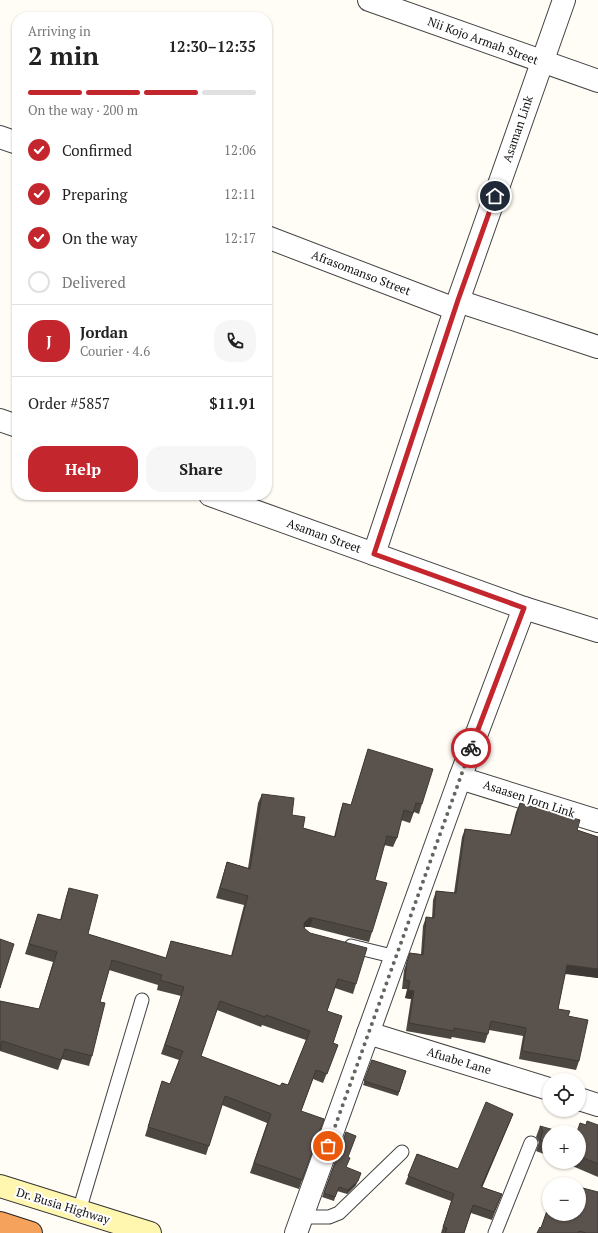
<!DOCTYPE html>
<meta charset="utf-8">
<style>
body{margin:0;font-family:"PT Serif",serif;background:#f6f6f6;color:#222;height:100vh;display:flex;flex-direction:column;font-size:15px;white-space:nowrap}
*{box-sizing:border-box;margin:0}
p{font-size:13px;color:#767676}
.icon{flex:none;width:22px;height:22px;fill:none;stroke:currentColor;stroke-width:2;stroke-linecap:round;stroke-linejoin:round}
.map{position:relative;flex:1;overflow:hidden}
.details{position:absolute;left:12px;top:12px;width:260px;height:488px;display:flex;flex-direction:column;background:#fff;border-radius:16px;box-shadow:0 1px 3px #0004}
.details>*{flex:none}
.tools{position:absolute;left:542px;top:1073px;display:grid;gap:8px}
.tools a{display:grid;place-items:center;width:44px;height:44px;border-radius:50%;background:#fff;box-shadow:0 1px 3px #0004;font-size:20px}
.pin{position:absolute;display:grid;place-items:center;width:34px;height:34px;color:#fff;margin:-17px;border:2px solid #fff;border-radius:50%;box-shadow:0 1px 4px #0007}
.courier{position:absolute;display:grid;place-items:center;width:40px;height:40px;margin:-20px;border:3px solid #c4262e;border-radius:50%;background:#fff;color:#222;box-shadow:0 1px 5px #0007}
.headline em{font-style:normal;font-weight:800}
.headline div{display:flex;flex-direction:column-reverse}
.headline{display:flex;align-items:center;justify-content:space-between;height:68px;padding:0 16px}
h1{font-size:26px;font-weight:800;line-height:30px}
.bar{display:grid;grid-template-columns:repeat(4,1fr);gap:6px 4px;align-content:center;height:48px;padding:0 16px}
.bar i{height:5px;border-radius:3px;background:#e0e0e0}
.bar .active{background:#c4262e}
.bar p{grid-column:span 4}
.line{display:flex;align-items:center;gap:10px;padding:0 16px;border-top:1px solid #e0e0e0}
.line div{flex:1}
.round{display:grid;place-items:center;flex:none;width:42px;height:42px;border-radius:16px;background:#f6f6f6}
ol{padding:0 16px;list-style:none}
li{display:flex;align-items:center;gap:12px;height:44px}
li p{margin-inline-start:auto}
li .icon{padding:4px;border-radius:50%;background:#c4262e;color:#fff;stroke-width:4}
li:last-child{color:#767676}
li i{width:22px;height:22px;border:2px solid #e0e0e0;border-radius:50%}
.cta{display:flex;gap:8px;margin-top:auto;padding:8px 16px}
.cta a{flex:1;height:46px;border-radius:16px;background:#c4262e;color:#fff;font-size:16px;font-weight:800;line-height:46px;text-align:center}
.cta a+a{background:#f6f6f6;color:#222}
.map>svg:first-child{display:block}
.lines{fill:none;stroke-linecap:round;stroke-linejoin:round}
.lane-casing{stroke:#444;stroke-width:15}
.street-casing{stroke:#444;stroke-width:24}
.secondary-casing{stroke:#333;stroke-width:24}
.highway-casing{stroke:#222;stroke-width:24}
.lane{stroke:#fff;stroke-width:13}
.street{stroke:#fff;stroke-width:22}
.secondary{stroke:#fff6b0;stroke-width:22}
.highway{stroke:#f5a25d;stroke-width:22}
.wall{fill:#4d4742;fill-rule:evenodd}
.shaded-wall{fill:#3f3936}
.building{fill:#5a524d;stroke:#3f3936;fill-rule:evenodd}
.done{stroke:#646461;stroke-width:4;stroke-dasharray:0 7.2}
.route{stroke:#c4262e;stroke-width:5}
.labels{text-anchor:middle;stroke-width:4;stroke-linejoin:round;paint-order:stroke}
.street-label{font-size:12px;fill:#111;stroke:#fff}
</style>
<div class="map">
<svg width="598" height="1233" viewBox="0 0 598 1233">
<rect width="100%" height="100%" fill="#fffdf5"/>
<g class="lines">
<g class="lane-casing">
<g id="lane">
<polyline points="351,946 396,957"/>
<polyline points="79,1211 142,1000"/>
<polyline points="302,1217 329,1217 339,1213 402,1152"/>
<polyline points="495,1233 531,1143"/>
</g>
</g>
<g class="street-casing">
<g id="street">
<polyline points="369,0 598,81"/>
<polyline points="0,137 17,143"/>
<polyline points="267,237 455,309"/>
<polyline points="458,301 598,347"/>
<polyline points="0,420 17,426"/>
<polyline points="210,495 524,608 598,631"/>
<polyline points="374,554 458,301 564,0"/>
<polyline points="460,778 598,821"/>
<polyline points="368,1033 549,1089"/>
<polyline points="579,1099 598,1105"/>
<polyline points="296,1233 460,778 524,608"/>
</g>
</g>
<g class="secondary-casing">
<polyline id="secondary" points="0,1186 150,1233"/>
</g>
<g class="highway-casing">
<polyline id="highway" points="0,1223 31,1233"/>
</g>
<use href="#lane" class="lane"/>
<use href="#street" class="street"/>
<use href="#secondary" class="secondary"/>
<use href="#highway" class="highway"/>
</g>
<g class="wall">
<path d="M368,749L422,804L419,814L414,812L410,823L401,820L397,838L393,847L384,845L375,880L372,932L369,942L310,927H305L304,929L356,984L353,994L335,988L327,1011L333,1043L338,1045L323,1083L313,1079L301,1111L324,1119L299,1189L250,1173L267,1123L222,1105L206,1155L145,1136L162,1081L170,1084L179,1060L161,1054L181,996L157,990L158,985L109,970L100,1002L92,1056L89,1066L62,1059L58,1070L0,1051V1001L39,1009L53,962L25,954L38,914L60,920L66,897L69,888L88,934L166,958L171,941L231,956L244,905L216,898L227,862L248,868L258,803L262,794L292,815L303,828L334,837L340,812L343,803L351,805ZM217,1010L261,1027L262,1025L306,1040L288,1085L280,1086L201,1056Z"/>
<polygon points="520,803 577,830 598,837 598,978 565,974 558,1009 568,1016 579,1061 576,1070 519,1059 523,1036 489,1030 485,1043 452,1037 451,1039 406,1031 411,999 405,998 407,989 402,989 404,970 410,953 421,954 423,926 426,917 432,918 433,900 436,891 454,893 462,837 465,829 510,835 516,812"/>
<polygon points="372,1060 406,1071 398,1096 363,1085"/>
<polygon points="513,1114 482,1187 502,1194 492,1220 471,1213 464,1233 441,1233 451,1201 405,1184 417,1154 458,1169"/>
<polygon points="586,1125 598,1125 598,1177 563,1162 579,1162 579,1132"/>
<polygon points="540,1126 549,1132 549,1156 536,1151 539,1142 536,1137"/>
<polygon points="346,1132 348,1157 346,1167 356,1185 347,1194 337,1191 334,1201 322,1197"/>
<polygon points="549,1204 549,1214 598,1233 537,1233 541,1228"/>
</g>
<g class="shaded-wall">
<polygon points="309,918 313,918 310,927 305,927 300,933 304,923"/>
<polygon points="567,965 598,969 598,978 563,973"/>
<polygon points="408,990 414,991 411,999 405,998"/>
<polygon points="513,1114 510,1122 479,1195 481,1187"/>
<polygon points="358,1181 356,1185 347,1194 348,1190"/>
</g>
<g class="building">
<path d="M368,749L433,769L422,804L416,803L413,813L404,810L397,838L387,836L375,880L387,883L372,932L313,918H309L304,923V928L310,933L367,948L356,984L338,979L327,1011L342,1016L333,1043L338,1045L327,1074L316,1070L301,1111L324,1119L302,1180L254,1163L271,1114L225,1096L209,1146L148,1127L162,1081L170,1084L183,1051L165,1045L184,987L160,980L162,975L112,960L100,1002L105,1003L92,1056L65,1049L61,1060L2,1041L0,1050V1001L39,1009L57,952L29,944L38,914L61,920L69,888L98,895L88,934L166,958L171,941L232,956L248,896L220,888L227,862L250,869L262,794L294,798L292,815L305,817L303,828L335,837L343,803L351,805ZM220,1001L265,1017L266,1015L310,1031L288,1085L282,1083L280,1086L201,1056Z"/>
<polygon points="520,803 580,820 577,830 598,837 598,969 567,965 558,1009 570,1011 568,1016 588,1020 579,1061 522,1051 526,1028 491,1021 488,1034 454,1028 454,1031 409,1023 414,991 408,990 410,981 405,980 407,962 410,953 423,955 426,917 434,918 436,891 456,893 465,829 511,835"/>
<polygon points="0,939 14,944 0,988"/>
<polygon points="372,1060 406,1071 399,1092 364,1081"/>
<polygon points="486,1102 513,1114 481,1187 502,1194 494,1212 473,1205 464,1233 445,1233 447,1228 443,1227 454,1194 408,1176 417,1154 458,1169"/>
<polygon points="587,1121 598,1125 598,1164 579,1156 579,1132 577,1132 580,1123 586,1125"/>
<polygon points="540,1126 561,1132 549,1132 549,1144 540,1140 543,1131"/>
<polygon points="346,1132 356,1136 348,1157 350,1158 346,1167 361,1173 358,1181 348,1190 339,1187 335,1197 324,1193"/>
<polygon points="557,1182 565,1184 556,1184"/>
<polygon points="579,1187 598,1192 598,1233 586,1233 579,1231 578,1233 537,1233 540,1227 541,1228 549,1205 549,1214 579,1214"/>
</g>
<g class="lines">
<polyline class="done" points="328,1146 471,748"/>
<polyline class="route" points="471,748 524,608 374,554 458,300 495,196"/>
</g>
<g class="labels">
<g class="street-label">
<text transform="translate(483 41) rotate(20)" y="4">Nii Kojo Armah Street</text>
<text transform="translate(518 129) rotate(-71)" y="4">Asaman Link</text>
<text transform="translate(361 273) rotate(21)" y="4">Afrasomanso Street</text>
<text transform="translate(324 536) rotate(20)" y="4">Asaman Street</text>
<text transform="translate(529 799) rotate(18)" y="4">Asaasen Jorn Link</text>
<text transform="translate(459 1061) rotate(17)" y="4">Afuabe Lane</text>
<text transform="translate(63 1206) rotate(17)" y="4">Dr. Busia Highway</text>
</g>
</g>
</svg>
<div class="tools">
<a><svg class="icon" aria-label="locate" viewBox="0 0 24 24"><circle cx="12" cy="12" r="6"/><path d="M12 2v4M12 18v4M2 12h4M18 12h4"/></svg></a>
<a>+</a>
<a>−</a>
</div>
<div class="pin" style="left:328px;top:1146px;background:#ea580c"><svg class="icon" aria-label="bag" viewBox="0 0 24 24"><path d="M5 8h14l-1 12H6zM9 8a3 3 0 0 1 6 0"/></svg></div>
<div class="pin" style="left:495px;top:196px;background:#1f2937"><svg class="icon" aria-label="home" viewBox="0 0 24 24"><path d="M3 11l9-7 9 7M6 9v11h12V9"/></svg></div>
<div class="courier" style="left:471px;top:748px"><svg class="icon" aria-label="bike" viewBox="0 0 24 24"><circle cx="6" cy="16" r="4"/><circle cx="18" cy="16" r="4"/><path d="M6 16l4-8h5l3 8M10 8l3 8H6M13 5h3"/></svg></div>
<section class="details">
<div class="headline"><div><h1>2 min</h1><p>Arriving in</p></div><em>12:30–12:35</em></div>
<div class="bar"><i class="active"></i><i class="active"></i><i class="active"></i><i></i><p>On the way · 200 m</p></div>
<ol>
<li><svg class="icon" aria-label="check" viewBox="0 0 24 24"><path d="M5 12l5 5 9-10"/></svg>Confirmed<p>12:06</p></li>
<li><svg class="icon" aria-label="check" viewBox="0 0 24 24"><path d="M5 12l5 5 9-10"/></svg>Preparing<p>12:11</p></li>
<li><svg class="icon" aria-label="check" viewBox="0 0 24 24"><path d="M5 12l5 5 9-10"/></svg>On the way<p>12:17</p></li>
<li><i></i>Delivered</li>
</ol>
<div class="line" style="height:72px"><b class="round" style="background:#c4262e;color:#fff">J</b><div><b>Jordan</b><p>Courier · 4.6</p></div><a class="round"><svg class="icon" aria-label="phone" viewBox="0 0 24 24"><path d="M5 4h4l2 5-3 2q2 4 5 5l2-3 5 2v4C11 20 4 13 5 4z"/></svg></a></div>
<div class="line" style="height:52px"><div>Order #5857</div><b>$11.91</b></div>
<div class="cta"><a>Help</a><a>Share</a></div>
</section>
</div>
